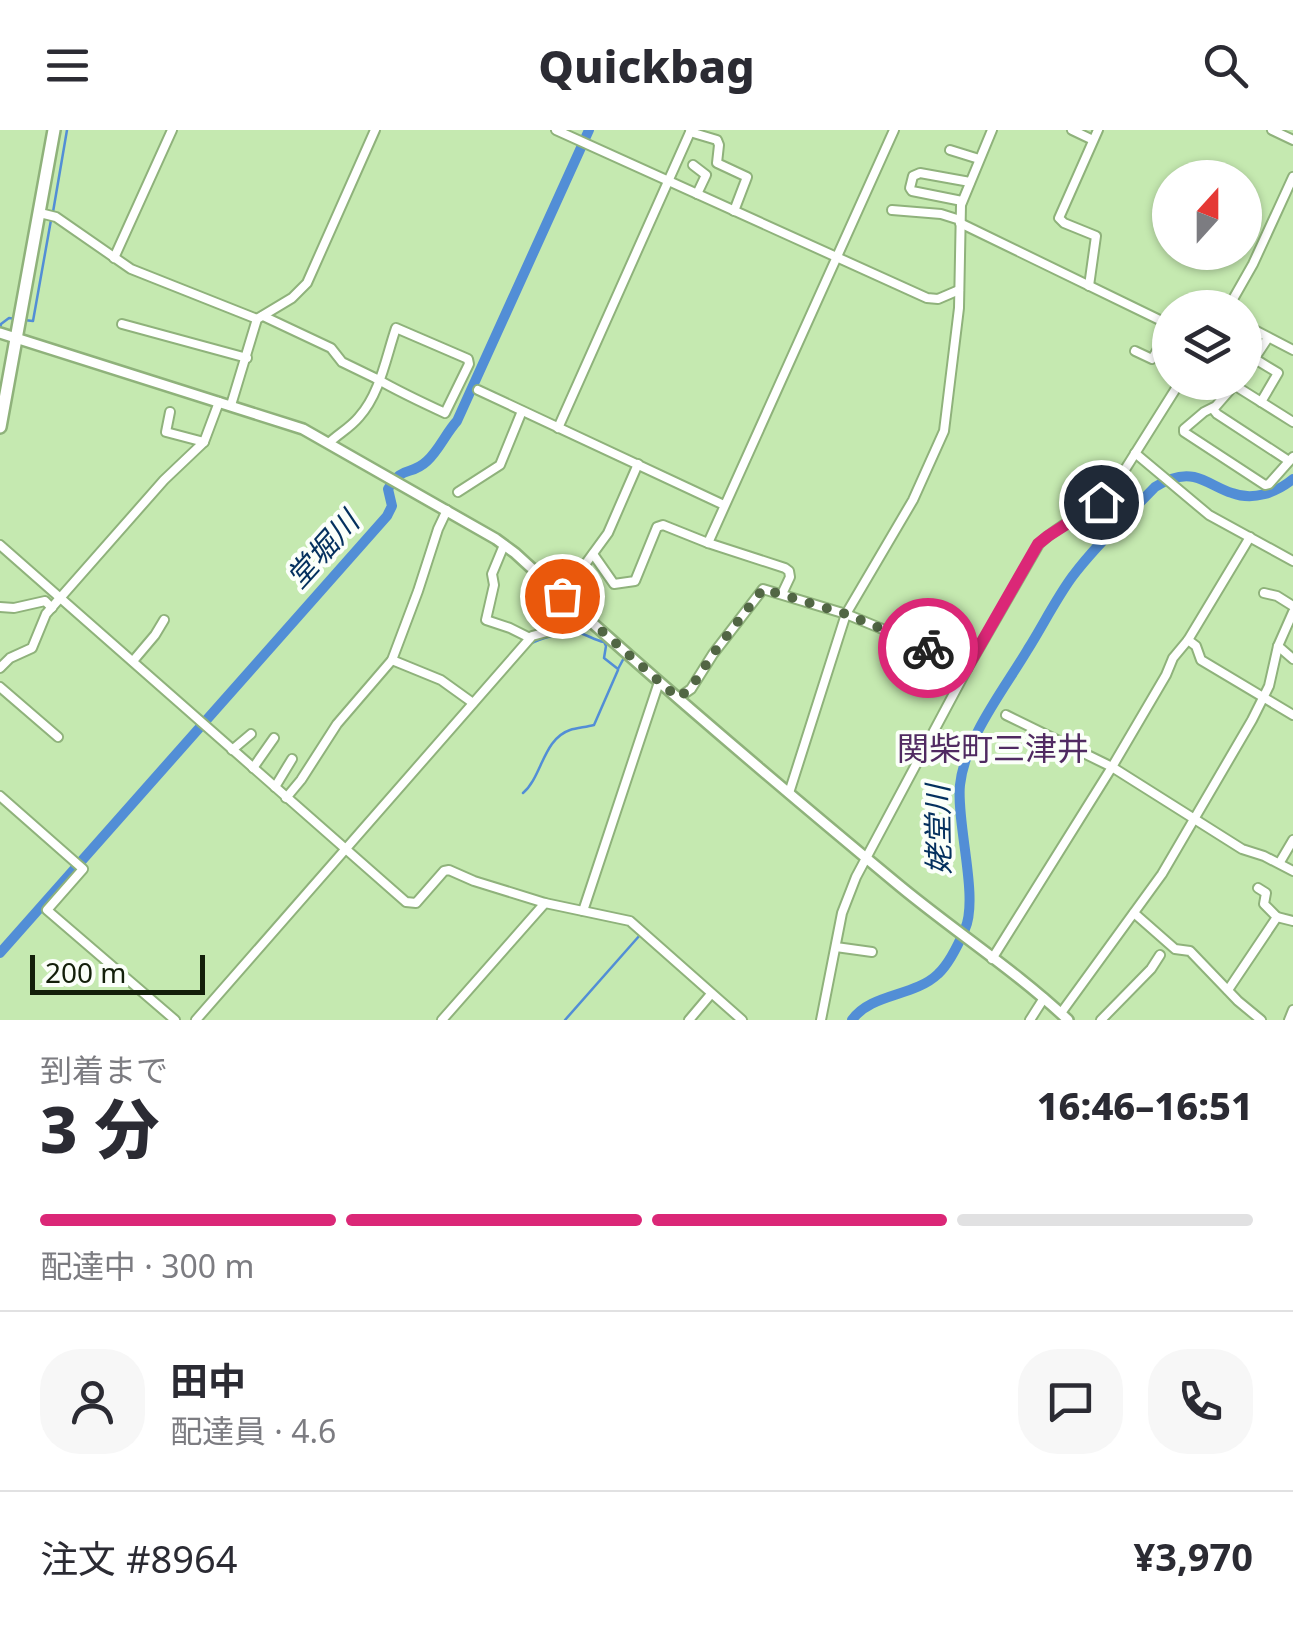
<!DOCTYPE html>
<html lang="ja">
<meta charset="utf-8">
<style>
body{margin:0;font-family:"Noto Sans","Noto Sans JP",sans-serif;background:#f7f7f7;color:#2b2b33;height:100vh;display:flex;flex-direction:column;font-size:38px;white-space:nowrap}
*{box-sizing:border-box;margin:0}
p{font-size:32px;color:#7c7c81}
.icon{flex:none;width:55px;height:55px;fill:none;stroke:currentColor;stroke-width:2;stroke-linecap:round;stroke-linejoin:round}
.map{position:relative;height:890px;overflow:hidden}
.drawer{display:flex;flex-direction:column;background:#fff;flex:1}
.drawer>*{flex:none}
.needle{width:65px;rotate:21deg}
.tools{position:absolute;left:1152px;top:30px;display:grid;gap:20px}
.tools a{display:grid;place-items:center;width:110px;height:110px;border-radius:50%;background:#fff;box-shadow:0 2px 8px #0004;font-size:50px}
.scale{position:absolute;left:30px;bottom:25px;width:175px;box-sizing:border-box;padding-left:10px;border:5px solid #131f0a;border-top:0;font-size:28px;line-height:35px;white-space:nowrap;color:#131f0a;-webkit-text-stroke:8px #fbfff9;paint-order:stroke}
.pin{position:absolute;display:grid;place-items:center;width:85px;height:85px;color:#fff;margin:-42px;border:5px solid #fff;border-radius:50%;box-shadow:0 2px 10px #0007}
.courier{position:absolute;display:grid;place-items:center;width:100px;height:100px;margin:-50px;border:8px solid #db2777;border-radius:50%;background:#fff;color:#222;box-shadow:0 2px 12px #0007}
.head em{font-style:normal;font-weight:800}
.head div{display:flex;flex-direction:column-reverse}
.head{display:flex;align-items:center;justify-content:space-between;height:170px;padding:0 40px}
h1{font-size:65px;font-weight:800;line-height:75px}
.bar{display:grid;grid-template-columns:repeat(4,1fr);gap:15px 10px;align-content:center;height:120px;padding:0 40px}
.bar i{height:12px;border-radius:8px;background:#e1e1e2}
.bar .active{background:#db2777}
.bar p{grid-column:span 4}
.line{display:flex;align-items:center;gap:25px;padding:0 40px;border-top:2px solid #e1e1e2}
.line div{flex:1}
.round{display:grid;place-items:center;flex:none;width:105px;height:105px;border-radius:40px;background:#f7f7f7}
header{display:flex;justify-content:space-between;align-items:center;height:130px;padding:0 40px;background:#fff;font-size:45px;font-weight:800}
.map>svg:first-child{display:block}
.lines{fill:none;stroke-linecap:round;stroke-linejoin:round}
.stream{stroke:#528ed6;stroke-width:2.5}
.river{stroke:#528ed6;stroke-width:10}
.minor-casing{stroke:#8fb27b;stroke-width:12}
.major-casing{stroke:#8fb27b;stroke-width:14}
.highway-casing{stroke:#8fb27b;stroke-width:16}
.minor{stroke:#fff;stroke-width:8}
.major{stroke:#fff;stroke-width:9}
.highway{stroke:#fff;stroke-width:11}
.done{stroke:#516644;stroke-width:10;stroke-dasharray:0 18}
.route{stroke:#db2777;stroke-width:12}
.labels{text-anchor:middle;stroke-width:8;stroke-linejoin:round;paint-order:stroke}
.water-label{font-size:30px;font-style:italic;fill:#04305e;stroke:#fbfff9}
.quarter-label{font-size:32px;fill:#502a61;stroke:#fbfff9}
</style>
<header><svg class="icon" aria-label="menu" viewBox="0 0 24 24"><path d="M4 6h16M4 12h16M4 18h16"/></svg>Quickbag<svg class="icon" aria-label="search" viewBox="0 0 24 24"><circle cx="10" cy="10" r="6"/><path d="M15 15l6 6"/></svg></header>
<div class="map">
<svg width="1293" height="890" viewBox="0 0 1293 890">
<rect width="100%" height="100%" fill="#c5e9b0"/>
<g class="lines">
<g class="stream">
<polyline points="53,82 67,0"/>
<polyline points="24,190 33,191 51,90"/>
<polyline points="0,199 1,194 9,188 16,189"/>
<path d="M528,515C539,509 567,500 579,503C588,505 594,510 604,512L606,516L604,528L618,539L626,524"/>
<path d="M523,663C542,647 543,609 570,600C577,598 586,597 594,595L618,540"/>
<polyline points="565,890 640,805"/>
</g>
<g class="river">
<path d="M0,823L387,386L392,376L388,359C403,334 410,347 427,331C439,320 446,303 457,291L589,0"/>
<path d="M852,890C871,863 914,867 938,844C950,833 959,813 965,799C979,768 956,692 960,655C965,608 1005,558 1028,519C1043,495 1056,469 1072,447C1096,415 1127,386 1155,357C1166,350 1180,344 1194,347C1207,350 1219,359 1232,363C1253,371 1276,363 1293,349"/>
</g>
<g class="minor-casing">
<g id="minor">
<polyline points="556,0 927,168 938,169 959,160"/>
<polyline points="1072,0 1093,10"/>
<polyline points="1272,0 1293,10"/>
<polyline points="690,2 717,10 719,15 717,33 747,47 734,81"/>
<polyline points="950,20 979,29"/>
<polyline points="693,35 706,45 697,64"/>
<polyline points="962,71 912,61 910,58 913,46 920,43 970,52"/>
<polyline points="892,80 941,84 960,90"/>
<polyline points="40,83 56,87 131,139 257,189"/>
<polyline points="960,93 1170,195"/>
<polyline points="114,128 172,0"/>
<polyline points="1089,156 1096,106 1064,93 1059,88 1098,0"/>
<polyline points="1228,178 1253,134 1293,47"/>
<path d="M263,186L331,218L342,232L375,248C398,261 421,272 445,283L469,234L468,229L396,198C386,227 380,264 359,287C350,298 338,304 329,313"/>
<polyline points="122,194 247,228"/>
<polyline points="1245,195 1293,220"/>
<polyline points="1135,221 1152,229 1170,199"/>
<polyline points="1255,229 1278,243 1261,272"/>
<polyline points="1245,243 1268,208"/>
<polyline points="1237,252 1216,276 1204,282 1184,299 1184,302 1265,355 1269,354 1293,327"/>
<polyline points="1234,255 1293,292"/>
<polyline points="478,260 724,375"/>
<polyline points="231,275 257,189 292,168 307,153 375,0"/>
<polyline points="1213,279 1217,284 1289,331"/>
<polyline points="170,282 166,302 204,312"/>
<polyline points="558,298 691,0"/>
<polyline points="1135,323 1209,385 1293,431"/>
<polyline points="458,362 500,335 522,281"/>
<polyline points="708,413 894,0"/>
<polyline points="0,415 406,772 416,773 444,741 449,740 474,751 545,773 630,791 742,890"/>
<polyline points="504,415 492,444 494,455 486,490 510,498 530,508"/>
<polyline points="593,424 614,454 635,451 657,397 663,395 708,413 785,438 789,441 790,447 782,464"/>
<polyline points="1264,463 1277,466 1293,476"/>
<polyline points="562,466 608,403 638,334"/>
<polyline points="0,477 14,478 45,471 52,478"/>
<polyline points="1188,510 1196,516 1201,530 1293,585"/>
<polyline points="1278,516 1293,529"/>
<polyline points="392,530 441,550 473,573"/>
<polyline points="133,531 155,505 164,490"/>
<polyline points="0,538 10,528 32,518 46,484 164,350 204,312 219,272"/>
<polyline points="0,557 58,607"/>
<polyline points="678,568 691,559 713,524 763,459 846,484 926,517 967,539"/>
<polyline points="1006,585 1112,637 1242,719 1264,726 1293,741"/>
<polyline points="232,620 251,604"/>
<polyline points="253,638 274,608"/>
<polyline points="275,657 292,629"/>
<polyline points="789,663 846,484 913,370 944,301 959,178 961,75 992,0"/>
<polyline points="0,666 83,739 47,780 175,890"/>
<polyline points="286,668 301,650 337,594 392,530 418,461 438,399 447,380"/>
<polyline points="1280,732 1293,710"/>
<polyline points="1258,758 1266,763 1264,774 1277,787"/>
<polyline points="583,781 659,552"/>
<polyline points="1134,783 1175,819 1190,821 1238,871 1261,890"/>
<polyline points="836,817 872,822"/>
<polyline points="992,829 1112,637 1166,545 1173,528 1188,510 1250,407"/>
<polyline points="1228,860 1277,787 1293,791"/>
<polyline points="1061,883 1162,744 1252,590 1269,556 1278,516 1293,482"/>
<polyline points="196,890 532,506 551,501 564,468"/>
<polyline points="442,890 545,773"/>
<polyline points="689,890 711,864"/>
<path d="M821,890L842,783L856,747L967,539L1039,414C1061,392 1093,382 1114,357L1180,252"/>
<polyline points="1030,890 1044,868"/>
<polyline points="1101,890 1151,839 1160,825"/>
<polyline points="1289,890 1293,880"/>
</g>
</g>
<g class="major-casing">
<path id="major" d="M0,203L303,299L496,409L515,423C638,536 766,645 895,752C951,799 1015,840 1068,890"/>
</g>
<g class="highway-casing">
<polyline id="highway" points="0,297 54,0"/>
</g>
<use href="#minor" class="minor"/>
<use href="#major" class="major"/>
<use href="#highway" class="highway"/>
</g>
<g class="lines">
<polyline class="done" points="562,466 678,568 691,558 713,524 763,459 846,484 928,518"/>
<polyline class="route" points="928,518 967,538 1038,414 1048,406 1101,372"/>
</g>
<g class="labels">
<g class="water-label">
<text transform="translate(323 420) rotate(-48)" y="10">堂堀川</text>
<text transform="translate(939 700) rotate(-91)" y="10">姥堂川</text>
</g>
<g class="quarter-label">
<text x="993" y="630">関柴町三津井</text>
</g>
</g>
</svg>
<div class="tools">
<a><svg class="needle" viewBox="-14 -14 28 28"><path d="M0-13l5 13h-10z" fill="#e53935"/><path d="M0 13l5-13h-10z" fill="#7c7c81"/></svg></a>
<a><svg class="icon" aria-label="layers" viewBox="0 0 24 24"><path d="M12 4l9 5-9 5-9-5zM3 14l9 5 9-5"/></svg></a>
</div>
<div class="scale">200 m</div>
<div class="pin" style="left:562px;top:466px;background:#ea580c"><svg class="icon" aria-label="bag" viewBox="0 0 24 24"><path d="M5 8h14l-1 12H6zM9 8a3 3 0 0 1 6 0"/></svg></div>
<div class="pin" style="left:1101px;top:372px;background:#1f2937"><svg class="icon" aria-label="home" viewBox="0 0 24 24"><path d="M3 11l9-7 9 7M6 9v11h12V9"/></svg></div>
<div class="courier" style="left:928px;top:518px"><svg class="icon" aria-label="bike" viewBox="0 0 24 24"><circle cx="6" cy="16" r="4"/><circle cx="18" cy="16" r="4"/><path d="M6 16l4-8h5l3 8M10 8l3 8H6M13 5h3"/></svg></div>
</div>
<section class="drawer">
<div class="head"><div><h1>3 分</h1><p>到着まで</p></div><em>16:46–16:51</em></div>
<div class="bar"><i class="active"></i><i class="active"></i><i class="active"></i><i></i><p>配達中 · 300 m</p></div>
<div class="line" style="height:180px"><a class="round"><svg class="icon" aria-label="person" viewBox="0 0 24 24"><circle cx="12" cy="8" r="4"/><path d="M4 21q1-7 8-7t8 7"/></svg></a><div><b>田中</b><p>配達員 · 4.6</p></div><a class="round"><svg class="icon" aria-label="chat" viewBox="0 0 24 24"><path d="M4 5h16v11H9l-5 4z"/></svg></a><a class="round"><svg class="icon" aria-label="phone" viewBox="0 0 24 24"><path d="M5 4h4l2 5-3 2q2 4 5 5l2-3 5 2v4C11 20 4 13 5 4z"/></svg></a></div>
<div class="line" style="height:130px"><div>注文 #8964</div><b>¥3,970</b></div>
</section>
